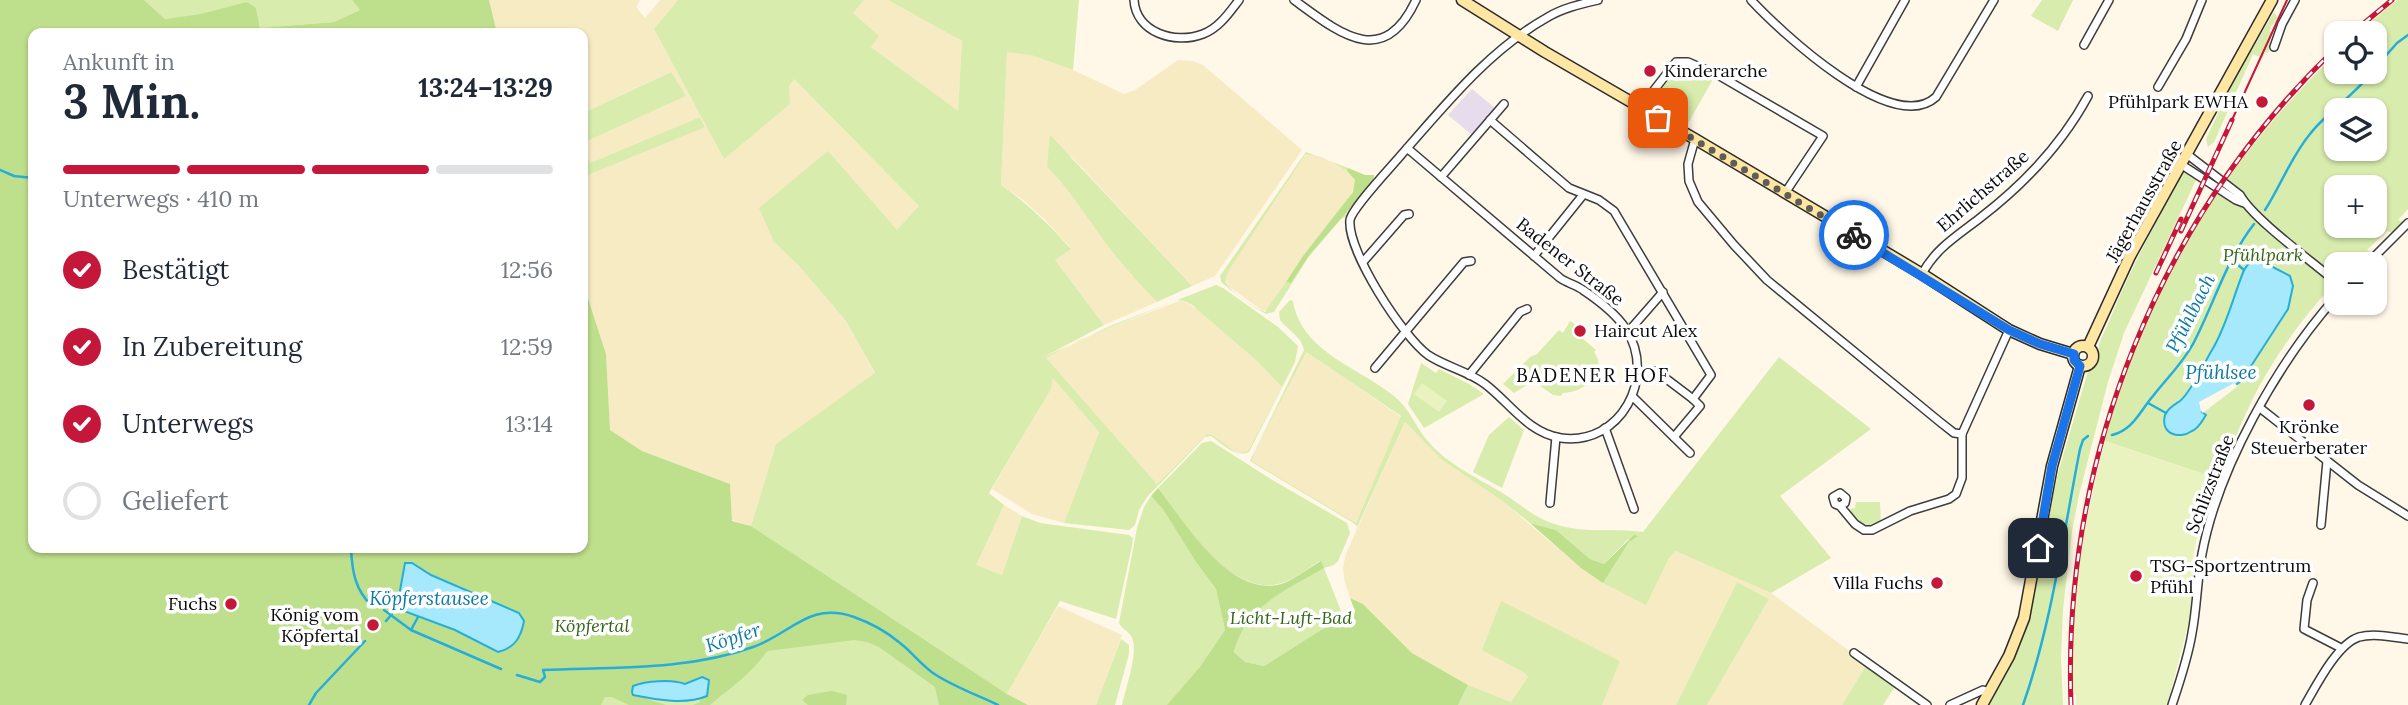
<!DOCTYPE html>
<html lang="de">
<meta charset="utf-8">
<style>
body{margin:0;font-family:Lora,serif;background:#f2f2f3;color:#1f2937;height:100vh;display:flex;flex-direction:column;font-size:26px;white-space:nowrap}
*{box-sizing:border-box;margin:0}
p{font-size:23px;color:#747a83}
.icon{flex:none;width:38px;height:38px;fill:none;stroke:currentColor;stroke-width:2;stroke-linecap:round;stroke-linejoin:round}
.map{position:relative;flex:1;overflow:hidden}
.side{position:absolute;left:28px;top:28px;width:560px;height:525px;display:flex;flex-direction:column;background:#fff;border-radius:14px;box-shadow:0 2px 5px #0004}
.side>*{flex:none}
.tools{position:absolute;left:2324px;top:21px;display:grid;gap:14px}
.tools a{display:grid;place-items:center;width:63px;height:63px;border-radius:14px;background:#fff;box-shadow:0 2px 5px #0004;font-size:35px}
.pin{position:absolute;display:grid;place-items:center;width:60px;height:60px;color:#fff;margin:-30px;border-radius:14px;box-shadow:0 4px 10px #0006}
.courier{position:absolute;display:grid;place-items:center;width:70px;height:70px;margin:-35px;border:5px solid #1a73e8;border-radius:50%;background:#fff;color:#222;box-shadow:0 2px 9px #0007}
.overview em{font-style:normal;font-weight:700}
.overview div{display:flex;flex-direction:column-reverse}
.overview{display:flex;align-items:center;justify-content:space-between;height:119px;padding:0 35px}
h1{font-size:46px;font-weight:700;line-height:52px}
.bar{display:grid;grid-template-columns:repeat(4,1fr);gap:10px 7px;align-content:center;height:84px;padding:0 35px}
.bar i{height:9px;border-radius:5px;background:#e0e1e3}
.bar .active{background:#c5173a}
.bar p{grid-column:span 4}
ol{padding:0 35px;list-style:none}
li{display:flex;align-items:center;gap:21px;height:77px}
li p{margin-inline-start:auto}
li .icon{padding:7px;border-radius:50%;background:#c5173a;color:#fff;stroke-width:4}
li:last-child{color:#747a83}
li i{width:38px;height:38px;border:4px solid #e0e1e3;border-radius:50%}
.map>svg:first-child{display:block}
.industrial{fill:#e7dceb}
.farmland{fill:#f7ebc4}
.green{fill:#d8ecad;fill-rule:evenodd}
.forest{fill:#bedf8b;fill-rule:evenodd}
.pitch{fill:#e9f3c0}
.water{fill:#a6e9fc;stroke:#26aeda;stroke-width:2}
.pier{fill:#fff7e7}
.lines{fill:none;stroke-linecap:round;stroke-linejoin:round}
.stream{stroke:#26aeda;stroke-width:2.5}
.street-casing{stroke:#3d3d3d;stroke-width:10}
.secondary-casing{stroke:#2c2c2c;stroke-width:13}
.street{stroke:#fff;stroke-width:7}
.secondary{stroke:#ffe6a2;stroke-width:10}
.tram{stroke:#c5173a;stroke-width:2}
.rail-casing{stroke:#c5173a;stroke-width:5}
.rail{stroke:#fff;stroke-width:2.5;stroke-dasharray:8;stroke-linecap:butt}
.done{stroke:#605d57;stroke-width:7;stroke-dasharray:0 12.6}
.route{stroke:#1a73e8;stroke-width:9}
.poi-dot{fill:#c5173a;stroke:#fff;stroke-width:2.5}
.labels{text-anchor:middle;stroke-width:7;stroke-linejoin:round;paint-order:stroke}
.poi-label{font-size:18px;fill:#0a0a0a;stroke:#fff;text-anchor:end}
.street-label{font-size:18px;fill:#0a0a0a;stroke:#fff}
.park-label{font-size:18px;font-style:italic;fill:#336616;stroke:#fff}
.water-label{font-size:19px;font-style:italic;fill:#0a79a5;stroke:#fff}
.neighbourhood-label{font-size:19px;letter-spacing:2px;fill:#0a0a0a;stroke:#fff}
</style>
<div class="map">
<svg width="2408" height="705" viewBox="0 0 2408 705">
<rect width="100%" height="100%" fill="#fff7e7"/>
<polygon class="industrial" points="1472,89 1495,108 1472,135 1448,115"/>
<g class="farmland">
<polygon points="489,0 640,0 636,7 645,18 660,0 678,0 654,29 724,159 788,99 789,86 793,78 919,206 897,231 774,242 799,266 846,321 875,374 776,444 751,526 732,520 730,484 642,451 610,430 606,354 583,283 583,177 705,126 700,117 590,163 583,143 686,96 670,72 583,113 583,33 497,33"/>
<polygon points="864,0 888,0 962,41 958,112 870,46 853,13"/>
<polygon points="1007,51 1031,55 1073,70 1124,94 1135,90 1178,60 1192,61 1203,65 1302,150 1215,276 1192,286 1071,156 1047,167 1061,179 1093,226 1157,302 1104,325 1054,259 1071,248 1045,220 1023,200 1001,185"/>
<polygon points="1308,154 1321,157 1347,171 1355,180 1356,186 1343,206 1303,256 1268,309 1263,311 1228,286 1226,279 1229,270 1246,243 1300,160"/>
<polygon points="1182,300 1198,310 1257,361 1282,387 1248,451 1237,453 1214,436 1207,434 1157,484 1045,358 1098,332"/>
<polygon points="1307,352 1401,417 1356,523 1252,461 1255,451"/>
<polygon points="1053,377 1099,432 1064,523 1032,514 992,489 1051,389"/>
<polygon points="1405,422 1442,460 1501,500 1581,568 1603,583 1646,604 1669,558 1676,551 1681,552 1771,593 1867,664 1842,705 1707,705 1769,599 1737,582 1676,705 1602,705 1620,660 1525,673 1528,677 1511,702 1468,685 1412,653 1363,604 1350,598 1344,579 1343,567 1346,554"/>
<polygon points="1004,505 1022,516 1002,575 975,565"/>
<polygon points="1058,606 1122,635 1096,705 1028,705 1007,694"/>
</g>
<g class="green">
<polygon points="144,0 352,0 360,10 334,22 260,28 256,8 165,19"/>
<path d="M678,0H864L853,13L879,36L871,47L958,111L962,41L888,0H1079L1073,70L1031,55L1007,52L1001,185C1028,204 1050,225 1071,249L1055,260L1104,325L1042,358L1110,326L1216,285L1223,288L1278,327L1298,346L1295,362L1249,452C1235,458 1223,444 1211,436L1205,437L1147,497L1139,510L1135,525L1129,530L1064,523L1099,432L1053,378L1051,389L989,493L1004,505L976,565L1002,575L1022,516L1040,523L1129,535L1133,538L1132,546L1116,619L1060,601L1007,694L990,683L1001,705H491L293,548H583L866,602L751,526L776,444L875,373L846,321L799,266L774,242L759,208L828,151L897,230L919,206L794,79L789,86L790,104L724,159L654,29ZM1177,300H1182L1192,305L1257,361L1282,387L1248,451L1237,453L1214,436L1207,434L1157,484L1046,358L1079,340Z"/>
<polygon points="2042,0 2073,0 2058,31 2031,16"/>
<path d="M2397,0H2408V209L2398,220L2404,222L2393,233L2387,231L2367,250L2374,253L2367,259L2361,257L2353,264H2336V282C2303,316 2274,357 2252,400C2240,426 2229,453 2216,478L2105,441C2109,422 2116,404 2122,385C2163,259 2241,145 2336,54V72H2375V33H2358ZM2336,110H2375V149H2336ZM2336,187H2375V226H2336Z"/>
<polygon points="2274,12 2279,19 2271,26 2270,32 2272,33 2268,53 2264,52 2263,58 2253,54 2214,142 2208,147 2206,139 2230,88"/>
<polygon points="1682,63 1713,79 1686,127 1649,105"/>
<polygon points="671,72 686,96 583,143 590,163 700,117 705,127 583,177 583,113"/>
<path d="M1050,135L1192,286L1157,302C1135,279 1112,253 1094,227C1079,206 1066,185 1047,167Z"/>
<path d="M1306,152L1348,168L1347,171C1334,164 1319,153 1305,155L1229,270C1228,273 1225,280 1226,282C1228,291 1257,309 1265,312L1286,282L1291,283L1310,254L1350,207L1345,217L1341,219L1308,258L1274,312L1266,314C1250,305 1235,294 1221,282L1220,276Z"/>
<path d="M2183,172L2196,180L2124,333L2108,382L2079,495L2072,531L2063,609L2061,657L2063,705H1987L2002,679L2026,623L2058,473L2088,371C2102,365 2097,356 2099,344C2101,338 2105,330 2108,324C2129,271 2156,222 2183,172Z"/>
<path d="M1290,300L1293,301C1301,352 1360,368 1394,396C1409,408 1415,425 1426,439C1447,465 1477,477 1504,494C1517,502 1529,513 1544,520C1581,536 1607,527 1643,532L1779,357L1871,429L1780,496L1831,558L1771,593L1676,551L1669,558L1646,605L1603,583L1629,542L1637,536L1627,540L1604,564L1590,559L1556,530L1530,523L1501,500L1442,460L1405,422L1355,532L1357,526L1352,522L1250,461L1304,350C1302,337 1288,330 1280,320L1279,312ZM1306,353H1308L1401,416L1356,523L1252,461L1255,451Z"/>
<path d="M1570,321L1578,326L1575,332L1596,350L1594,352L1598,359L1599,366L1595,367C1593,385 1579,392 1563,393L1561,396L1553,395L1533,381L1514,393L1503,384L1530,357L1537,354L1559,330L1563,333Z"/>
<polygon points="1421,363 1436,373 1439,369 1469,384 1484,394 1424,428 1408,404"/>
<polygon points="1509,417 1524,430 1502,488 1473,472 1489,435"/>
<path d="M1211,441L1274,481L1347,523L1350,533L1338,561L1334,565L1324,568L1343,616L1264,666L1245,662L1234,652C1246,604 1284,591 1323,568L1320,561C1308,568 1295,579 1282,583C1230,599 1184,522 1158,488L1202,443Z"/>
<path d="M1151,496L1163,508L1196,562L1216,589L1225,630L1210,653L1382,705H1122C1125,690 1140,649 1131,636C1127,630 1122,629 1119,623L1137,528L1144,507Z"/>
<path d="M1856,502H1880L1881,523C1866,531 1856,522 1850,509L1855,508Z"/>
<polygon points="1737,582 1769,599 1707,705 1676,705"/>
<polygon points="1501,601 1620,661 1602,705 1458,705 1468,685 1511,702 1528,677 1525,673 1482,650"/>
<polygon points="1121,639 1129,645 1129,654 1115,705 1096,705"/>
<polygon points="1867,664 1896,685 1883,705 1842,705"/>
</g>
<g class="forest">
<path d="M0,0H144L165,19L201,14L247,2L256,8L260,28L334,22L360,10L352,0H489L497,33H33V548H583V283L606,354L610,430L642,451L730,484L732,521L751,526L1007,694L1028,705H939L935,687L879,647L867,642L854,640L767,651C751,675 731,687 710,705H693L700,702L702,677L685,684L677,681L639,683L634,695L666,705H629L612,697H605L601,705H0ZM412,563L431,575L519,613L521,636L512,647L498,652L455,630L404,611C397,589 400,581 412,563Z"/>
<polygon points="1348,168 1365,175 1374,175 1373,182 1310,254 1291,283 1286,282 1303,256 1353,192 1355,180 1347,171"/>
<path d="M1158,488C1184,521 1232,602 1284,583C1296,578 1309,568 1321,561L1324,568C1285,591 1246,605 1234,652L1245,662L1264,666L1343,616L1355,611L1350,598L1363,604L1412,653L1468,685L1458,705H1167L1200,667L1225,630L1216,589L1196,562L1163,509L1151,496Z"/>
<polygon points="1530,523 1556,530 1590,559 1604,564 1634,535 1638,536 1629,542 1603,583 1581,568"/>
<polygon points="832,691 847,695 846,705 808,705 802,700 808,695"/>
</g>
<g class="pitch">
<polygon points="1422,383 1447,401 1439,412 1414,394"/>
<path d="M2105,441L2216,478L2196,542L2190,572L2194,573L2189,621L2167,705H2076V695H2072C2073,662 2073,629 2076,597C2080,544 2092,492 2105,441Z"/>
</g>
<g class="water">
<path d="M2253,262L2267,264L2290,276L2293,286L2288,309L2264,346L2242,380L2202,412L2206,415C2202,421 2199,428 2192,431C2179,440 2160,434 2165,415C2168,408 2174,405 2180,401C2192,391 2204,363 2212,350C2227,325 2233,297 2244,270L2249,263Z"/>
<path d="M405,563H412L431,575L519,613L524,621C521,637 515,648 498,652L455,630L404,611L399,596Z"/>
<path d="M702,677L709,680L707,696C686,705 658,700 633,695L632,692L633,686C646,681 671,679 685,684Z"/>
</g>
<polygon class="pier" points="2234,383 2238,386 2203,413 2201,411 2199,402"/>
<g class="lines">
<g class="stream">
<polyline points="2375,68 2397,43 2408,35"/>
<polyline points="0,170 14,176 33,178"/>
<path d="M2265,210C2281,185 2291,157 2310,134C2328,111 2354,96 2372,72"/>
<polyline points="2231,259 2244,270"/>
<polyline points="2148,403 2166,413"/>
<path d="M2112,435C2133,430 2140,411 2153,396C2167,378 2182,364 2193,344C2214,304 2226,260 2254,224"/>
<path d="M351,548C352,571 355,590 372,606"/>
<polyline points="384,610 411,630 501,669"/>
<polyline points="386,621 392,614"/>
<polyline points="411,630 418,617"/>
<path d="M517,675L540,682L545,677L543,670C613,667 686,671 753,647C791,634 809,601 854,617C871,623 887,632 900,643C913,653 922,666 936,675C955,687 977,695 998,705"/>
<polyline points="309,705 316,693 365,641"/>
<path d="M2023,705C2052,623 2063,535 2080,449L2083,440L2088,436"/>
</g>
<g class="street-casing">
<g id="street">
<path d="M1134,0C1136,32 1174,45 1203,34C1219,28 1229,13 1239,0"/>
<path d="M1294,0C1338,32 1383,71 1416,0"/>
<path d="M1751,0C1780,31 1892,137 1936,97L1994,0"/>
<polyline points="2084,45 2109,0"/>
<polyline points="2274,47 2282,24 2295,0"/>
<polyline points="1856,87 1905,0"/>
<polyline points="2158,87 2186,39 2202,0"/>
<polyline points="1640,108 1676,62 1688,62 1718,75 1823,136 1785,193"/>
<polyline points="1490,120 1569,188 1599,200 1614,211 1711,375 1693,399 1700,406 1674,437"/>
<polyline points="1695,139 1688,164 1689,181 1698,202 1734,245 1767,280 1940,422 1954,433 1962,434"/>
<path d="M1407,148L1560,278C1567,283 1576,285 1583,290C1598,300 1616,314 1626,329C1657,377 1621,446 1561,438C1528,433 1510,403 1485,384C1468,371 1446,367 1428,355C1403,337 1347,251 1350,220C1352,208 1392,166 1402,154C1446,104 1489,50 1548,17C1563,8 1581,4 1598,0"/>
<path d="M2188,155L2240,195C2253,219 2313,262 2336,282"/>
<polyline points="2182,165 2236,200 2244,203"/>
<polyline points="1441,177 1504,104"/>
<polyline points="1534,256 1583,195"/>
<polyline points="1363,262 1404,215 1409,214"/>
<polyline points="2367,264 2408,223"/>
<path d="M1922,274C1936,248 1957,236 1980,218C2023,185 2062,144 2088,96"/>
<polyline points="1628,332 1663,292"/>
<polyline points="1375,368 1464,262 1471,261"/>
<polyline points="1656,371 1693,399"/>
<polyline points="1469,375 1520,312 1527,309"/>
<polyline points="1633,397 1690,453"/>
<polyline points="2260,408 2358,485 2408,516"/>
<polyline points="1605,428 1634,509"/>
<polyline points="1550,503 1556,437"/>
<polyline points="1840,506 1845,503 1846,498 1840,493 1833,497 1835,504 1840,506 1855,524 1864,530 1872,530 1910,511 1949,499 1956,494 1962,478 1962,434 2009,330"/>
<polyline points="2321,525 2327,461"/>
<polyline points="2313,583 2307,600 2304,629 2341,648"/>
<polyline points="1854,653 1927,705"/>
<polyline points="1950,705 1983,690 1989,693"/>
<path d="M2172,705C2180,681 2188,658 2192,633C2197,607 2197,580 2202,554C2218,468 2278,362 2336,297"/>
<path d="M2305,705C2316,686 2337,644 2359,637C2374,633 2392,637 2408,639"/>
</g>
</g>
<g class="secondary-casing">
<g id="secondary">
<polyline points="1462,0 1545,52 1695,139 1922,274 2009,330 2040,344 2073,354"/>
<circle cx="2083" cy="356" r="10"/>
<polyline points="2088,347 2130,256 2272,0"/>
<polyline points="1982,705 2009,656 2024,618 2052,466 2080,366"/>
</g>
</g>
<use href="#street" class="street"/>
<use href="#secondary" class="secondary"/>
<polyline class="tram" points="2232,120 2287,0"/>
<g class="rail-casing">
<g id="rail">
<polyline points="2352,33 2392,0"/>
<polyline points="2181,231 2232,120"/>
<polyline points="2156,273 2181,219"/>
<path d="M2071,705C2062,459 2158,219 2336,48"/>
</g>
</g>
<use href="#rail" class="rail"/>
</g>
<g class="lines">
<polyline class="done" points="1658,118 1854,235"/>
<polyline class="route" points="1854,235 2009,330 2040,344 2074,354 2074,360 2080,366 2052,466 2038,548"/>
</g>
<g class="poi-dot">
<circle cx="1650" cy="71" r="7"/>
<circle cx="2262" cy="102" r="7"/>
<circle cx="1580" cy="331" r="7"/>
<circle cx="2309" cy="405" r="7"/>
<circle cx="2136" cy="576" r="7"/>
<circle cx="1937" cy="583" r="7"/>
<circle cx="231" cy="604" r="7"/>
<circle cx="373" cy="625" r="7"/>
</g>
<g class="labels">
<g class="poi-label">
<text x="1664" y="77" text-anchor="start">Kinderarche</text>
<text x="2248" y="108">Pfühlpark EWHA</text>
<text x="1594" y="337" text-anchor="start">Haircut Alex</text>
<text x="2309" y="433" text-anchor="middle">Krönke<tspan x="2309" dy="21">Steuerberater</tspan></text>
<text x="2150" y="572" text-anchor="start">TSG-Sportzentrum<tspan x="2150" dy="21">Pfühl</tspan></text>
<text x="1923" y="589">Villa Fuchs</text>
<text x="217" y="610">Fuchs</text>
<text x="359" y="621">König vom<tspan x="359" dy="21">Köpfertal</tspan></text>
</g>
<g class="street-label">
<text transform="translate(1983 191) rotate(-41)" y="6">Ehrlichstraße</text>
<text transform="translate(2144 201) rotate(-61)" y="6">Jägerhausstraße</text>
<text transform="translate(1570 262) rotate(38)" y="6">Badener Straße</text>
<text transform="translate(2210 484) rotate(-69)" y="6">Schlizstraße</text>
</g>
<g class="park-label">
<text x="2263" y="261">Pfühlpark</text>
<text x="1291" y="624">Licht-Luft-Bad</text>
<text x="592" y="632">Köpfertal</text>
</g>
<g class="water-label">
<text transform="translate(2190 313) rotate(-63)" y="7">Pfühlbach</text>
<text x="2221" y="379">Pfühlsee</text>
<text x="429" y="605">Köpferstausee</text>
<text transform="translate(733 637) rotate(-18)" y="7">Köpfer</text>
</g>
<g class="neighbourhood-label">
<text x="1593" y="382">BADENER HOF</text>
</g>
</g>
</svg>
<div class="tools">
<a><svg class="icon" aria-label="locate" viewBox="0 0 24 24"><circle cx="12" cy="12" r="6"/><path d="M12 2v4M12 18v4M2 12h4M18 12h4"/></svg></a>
<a><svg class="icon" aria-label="layers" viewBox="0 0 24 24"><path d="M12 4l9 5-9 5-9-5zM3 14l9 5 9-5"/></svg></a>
<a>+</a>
<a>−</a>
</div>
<div class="pin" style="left:1658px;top:118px;background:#ea580c"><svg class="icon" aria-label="bag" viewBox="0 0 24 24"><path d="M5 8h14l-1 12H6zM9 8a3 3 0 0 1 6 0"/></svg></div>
<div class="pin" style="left:2038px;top:548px;background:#1f2937"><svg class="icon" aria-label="home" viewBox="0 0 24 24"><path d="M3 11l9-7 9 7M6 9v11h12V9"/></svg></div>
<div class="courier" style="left:1854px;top:235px"><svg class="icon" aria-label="bike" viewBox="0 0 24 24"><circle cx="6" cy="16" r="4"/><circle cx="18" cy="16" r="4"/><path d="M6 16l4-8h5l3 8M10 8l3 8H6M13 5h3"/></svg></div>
<section class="side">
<div class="overview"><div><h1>3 Min.</h1><p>Ankunft in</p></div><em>13:24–13:29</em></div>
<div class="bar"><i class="active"></i><i class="active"></i><i class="active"></i><i></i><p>Unterwegs · 410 m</p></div>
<ol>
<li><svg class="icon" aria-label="check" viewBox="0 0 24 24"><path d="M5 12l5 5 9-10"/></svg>Bestätigt<p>12:56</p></li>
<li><svg class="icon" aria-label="check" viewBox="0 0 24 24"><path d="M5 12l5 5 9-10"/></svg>In Zubereitung<p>12:59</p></li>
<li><svg class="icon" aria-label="check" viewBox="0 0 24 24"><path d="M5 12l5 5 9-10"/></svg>Unterwegs<p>13:14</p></li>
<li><i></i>Geliefert</li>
</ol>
</section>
</div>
